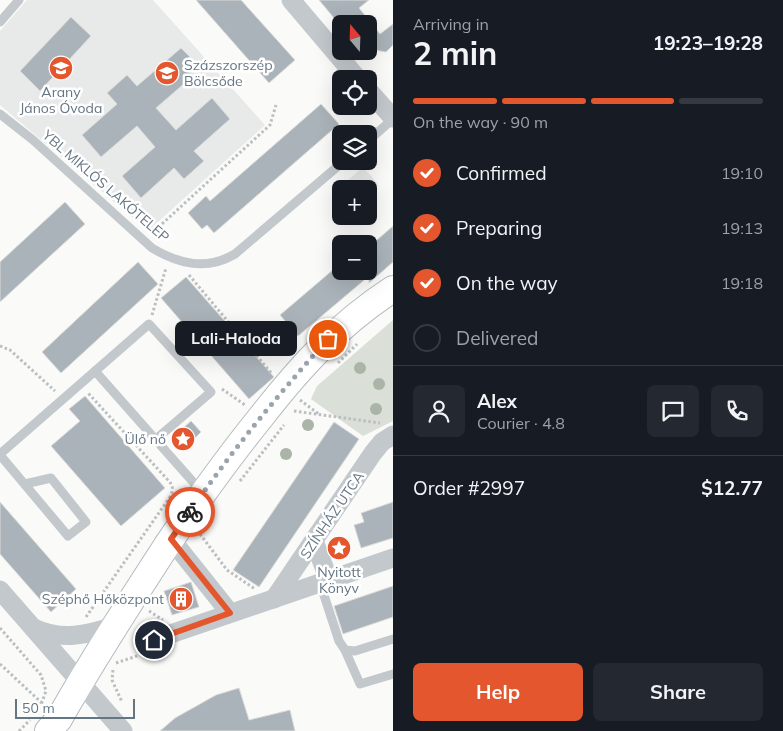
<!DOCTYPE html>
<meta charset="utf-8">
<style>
body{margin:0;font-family:Mulish,sans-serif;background:#242831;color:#f1f3f6;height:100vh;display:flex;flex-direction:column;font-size:19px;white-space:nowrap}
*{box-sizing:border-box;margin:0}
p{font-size:16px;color:#9ea1a6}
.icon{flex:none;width:28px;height:28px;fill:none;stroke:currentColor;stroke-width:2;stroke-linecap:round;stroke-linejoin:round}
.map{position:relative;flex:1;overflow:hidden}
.panel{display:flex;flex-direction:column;background:#171b24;width:390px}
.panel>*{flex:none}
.needle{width:32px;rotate:341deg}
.tools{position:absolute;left:332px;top:15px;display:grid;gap:10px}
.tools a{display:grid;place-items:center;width:45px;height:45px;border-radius:8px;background:#171b24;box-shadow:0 5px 20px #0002;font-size:25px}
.scale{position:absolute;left:15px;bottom:12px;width:120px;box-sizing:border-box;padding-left:5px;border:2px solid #657683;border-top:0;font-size:14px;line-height:18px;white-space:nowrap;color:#657683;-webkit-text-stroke:4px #fff;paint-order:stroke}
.pin{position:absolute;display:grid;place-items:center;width:42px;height:42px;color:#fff;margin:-21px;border:2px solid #fff;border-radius:50%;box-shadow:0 1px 5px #0007}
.courier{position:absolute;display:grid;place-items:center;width:50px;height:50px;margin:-25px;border:4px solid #e4572e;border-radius:50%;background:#fff;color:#222;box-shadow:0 1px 6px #0007}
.bubble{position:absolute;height:35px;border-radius:8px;background:#171b24;box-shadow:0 5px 20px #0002;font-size:16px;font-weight:700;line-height:35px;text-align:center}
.head em{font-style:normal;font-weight:700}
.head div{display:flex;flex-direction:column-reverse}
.head{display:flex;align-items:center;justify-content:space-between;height:85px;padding:0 20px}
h1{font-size:32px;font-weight:700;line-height:38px}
.bar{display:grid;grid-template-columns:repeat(4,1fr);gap:8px 5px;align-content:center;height:60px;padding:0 20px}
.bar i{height:6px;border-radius:4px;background:#363941}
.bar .selected{background:#e4572e}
.bar p{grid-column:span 4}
.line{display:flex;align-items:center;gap:12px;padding:0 20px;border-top:1px solid #363941}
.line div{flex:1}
.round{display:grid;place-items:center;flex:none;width:52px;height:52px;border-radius:8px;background:#242831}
ol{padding:0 20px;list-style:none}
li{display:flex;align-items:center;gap:15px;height:55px}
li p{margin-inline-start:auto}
li .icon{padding:5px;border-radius:50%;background:#e4572e;color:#fff;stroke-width:4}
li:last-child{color:#9ea1a6}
li i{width:28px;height:28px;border:2px solid #363941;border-radius:50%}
.action{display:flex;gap:10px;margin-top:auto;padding:10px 20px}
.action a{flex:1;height:58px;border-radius:8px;background:#e4572e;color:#fff;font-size:20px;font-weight:700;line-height:58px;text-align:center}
.action a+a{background:#242831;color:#f1f3f6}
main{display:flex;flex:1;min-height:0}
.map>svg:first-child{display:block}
.built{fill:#e8e9e9}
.green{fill:#dadfd7}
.building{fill:#aab3b9;stroke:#dcdcda}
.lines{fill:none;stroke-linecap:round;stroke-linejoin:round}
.secondary-casing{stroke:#b3babf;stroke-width:28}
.path{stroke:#bbbfc2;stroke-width:3;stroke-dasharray:2.5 2.5;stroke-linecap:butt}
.lane{stroke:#c3c8cc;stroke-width:9}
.street{stroke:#c3c8cc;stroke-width:19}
.secondary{stroke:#fff;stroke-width:26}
.tree{fill:#aab4a7}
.done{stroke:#99a4ac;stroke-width:5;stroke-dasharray:0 9}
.route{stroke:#e4572e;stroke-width:6}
.labels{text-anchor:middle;stroke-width:5;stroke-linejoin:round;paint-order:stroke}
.poi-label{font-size:14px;fill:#657683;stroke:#fff}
.street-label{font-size:14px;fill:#657683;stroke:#fff}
</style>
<main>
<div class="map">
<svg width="393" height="731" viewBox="0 0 393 731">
<rect width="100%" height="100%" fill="#fafaf8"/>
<g class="built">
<polygon points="27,0 153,0 265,125 148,231 0,105 0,31"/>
<polygon points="363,167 378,184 369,193 369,189 352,189 346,182"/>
</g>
<polygon class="green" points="393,320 393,421 363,436 311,399 317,386"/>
<g class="building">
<polygon points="196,0 241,0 295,60 269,83"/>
<polygon points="319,0 369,0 359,8 380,34 393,24 393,45 386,52 369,49 369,24 339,24"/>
<polygon points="71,17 91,36 40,91 20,71"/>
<polygon points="181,48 190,57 182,63 193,76 156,108 176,130 212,98 230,119 194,151 204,161 184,179 174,168 141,198 122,176 155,147 137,126 101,157 82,135 117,104 107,93 127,75 137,86"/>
<polygon points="321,104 339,124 214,233 207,225 202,229 188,213 206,196 210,201"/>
<polygon points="65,202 85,224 0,302 0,262"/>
<polygon points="393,226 393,262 369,283 369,276 298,336 280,315 341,263 341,271 369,271 369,247"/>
<polygon points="138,262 158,284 61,373 42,352"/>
<polygon points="186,277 274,377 249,399 161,298"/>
<polygon points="85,396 165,488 121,526 51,446 80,421 69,409"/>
<polygon points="191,421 201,432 192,441 182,429"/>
<polygon points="334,422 359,439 259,587 233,570"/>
<polygon points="0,502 76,589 51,612 0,554"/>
<polygon points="393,502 393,538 361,548 354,525 364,522 361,513"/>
<polygon points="191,582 199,607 172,615 164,591"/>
<polygon points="393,586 393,617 343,634 334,606"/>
<polygon points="239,688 249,720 290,710 295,731 160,731 175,718 216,695"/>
</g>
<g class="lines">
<g class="secondary-casing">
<path id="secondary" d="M48,731L59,719C93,659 130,602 167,545C197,501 227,459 261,417C300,367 339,324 393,289"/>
</g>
<g class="path">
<polyline points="151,234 270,125 276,105"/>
<polyline points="189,275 272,374"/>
<polyline points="152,315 166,268"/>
<polyline points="0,346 10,350 55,391"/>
<polyline points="338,363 357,344"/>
<polyline points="222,389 245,405"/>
<polyline points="300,400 320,415"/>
<polyline points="294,411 380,423"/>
<polyline points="240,481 284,425"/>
<polyline points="200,534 227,570 255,589"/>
<polyline points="149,611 163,620"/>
<path d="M86,617L170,497C174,489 173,485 167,479L88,393"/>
<polyline points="0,628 41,675 46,691 41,705"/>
<polyline points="116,663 143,654"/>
<polyline points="0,664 43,704"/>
<polyline points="113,670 112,680 122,702"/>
<polyline points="19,731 30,720"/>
</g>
<g class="lane">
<polyline points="0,22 19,0"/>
<path d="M0,114L33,140L152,248C179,264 206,271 235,254L344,161"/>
<polyline points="369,140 393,119"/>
<polyline points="95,371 201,491"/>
<polyline points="0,454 149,324 211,392 155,440"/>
<polyline points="0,455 68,536 86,522 51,478 25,484"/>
<polyline points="320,583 339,641 345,650 355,651 393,639"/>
<polyline points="345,650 360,684 393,674"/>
</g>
<g class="street">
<polyline points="291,0 358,79"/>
<polyline points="369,91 393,118"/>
<polyline points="171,539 230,613"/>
<polyline points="314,541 329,580"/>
<polyline points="0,590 123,731"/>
<polyline points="274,599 373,453 382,442 393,435"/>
<path d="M34,628C61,641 87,635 114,626"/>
<polyline points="153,640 393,558"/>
</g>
<use href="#secondary" class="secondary"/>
</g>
<g class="tree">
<circle cx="260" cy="335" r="6"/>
<circle cx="275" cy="347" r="6"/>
<circle cx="360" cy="368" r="6"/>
<circle cx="379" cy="384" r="6"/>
<circle cx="376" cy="409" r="6"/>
<circle cx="308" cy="425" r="6"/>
<circle cx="286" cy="454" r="6"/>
</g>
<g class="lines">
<path class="done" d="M190,512C231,451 279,394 328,339"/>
<polyline class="route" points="154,640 230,613 171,539 190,512"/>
</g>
<defs>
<g id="school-disc" transform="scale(1.25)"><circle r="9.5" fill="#e4572e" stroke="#fff"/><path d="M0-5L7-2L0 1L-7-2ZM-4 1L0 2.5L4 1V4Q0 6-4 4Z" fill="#fff"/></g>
<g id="sight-disc" transform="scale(1.25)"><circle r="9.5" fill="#e4572e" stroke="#fff"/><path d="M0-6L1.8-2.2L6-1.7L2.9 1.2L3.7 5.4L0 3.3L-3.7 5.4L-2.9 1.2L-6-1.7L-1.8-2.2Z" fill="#fff"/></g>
<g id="building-disc" transform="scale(1.25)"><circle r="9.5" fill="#e4572e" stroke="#fff"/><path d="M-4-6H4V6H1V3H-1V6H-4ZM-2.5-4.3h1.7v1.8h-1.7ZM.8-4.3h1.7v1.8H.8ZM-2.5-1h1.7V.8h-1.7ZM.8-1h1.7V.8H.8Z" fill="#fff"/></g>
</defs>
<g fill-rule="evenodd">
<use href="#school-disc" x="61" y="68"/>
<use href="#school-disc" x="167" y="73"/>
<use href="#sight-disc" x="183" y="439"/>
<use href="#sight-disc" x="339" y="548"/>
<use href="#building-disc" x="181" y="599"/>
</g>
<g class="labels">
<g class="poi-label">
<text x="184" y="70" text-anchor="start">Százszorszép<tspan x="184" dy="16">Bölcsőde</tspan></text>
<text x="61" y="97">Arany<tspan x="61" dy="16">János Óvoda</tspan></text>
<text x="166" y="444" text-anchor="end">Ülő nő</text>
<text x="339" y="577">Nyitott<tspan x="339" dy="16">Könyv</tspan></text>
<text x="164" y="604" text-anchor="end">Széphő Hőközpont</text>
</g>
<g class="street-label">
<text transform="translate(106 186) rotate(41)" y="5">YBL MIKLÓS LAKÓTELEP</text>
<text transform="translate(332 515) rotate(-56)" y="5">SZÍNHÁZ UTCA</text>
</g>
</g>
</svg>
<div class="tools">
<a><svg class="needle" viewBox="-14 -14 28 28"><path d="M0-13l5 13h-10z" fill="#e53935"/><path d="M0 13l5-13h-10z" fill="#9ea1a6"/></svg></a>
<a><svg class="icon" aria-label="locate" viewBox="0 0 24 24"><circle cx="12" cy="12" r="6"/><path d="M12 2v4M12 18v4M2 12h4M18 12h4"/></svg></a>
<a><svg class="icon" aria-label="layers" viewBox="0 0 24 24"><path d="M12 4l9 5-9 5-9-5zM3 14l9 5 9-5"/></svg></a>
<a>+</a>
<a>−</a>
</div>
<div class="scale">50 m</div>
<div class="pin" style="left:328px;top:339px;background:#ea580c"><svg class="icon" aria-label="bag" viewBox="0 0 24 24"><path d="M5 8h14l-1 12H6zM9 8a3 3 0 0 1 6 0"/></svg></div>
<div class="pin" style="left:154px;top:640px;background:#1f2937"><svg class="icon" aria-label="home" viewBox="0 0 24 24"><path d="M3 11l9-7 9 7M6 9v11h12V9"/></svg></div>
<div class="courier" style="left:190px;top:512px"><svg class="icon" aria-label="bike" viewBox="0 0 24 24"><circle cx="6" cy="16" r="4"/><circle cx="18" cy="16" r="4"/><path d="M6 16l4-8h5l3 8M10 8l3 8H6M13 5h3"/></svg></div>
<div class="bubble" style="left:175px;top:321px;width:122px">Lali-Haloda</div>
</div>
<section class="panel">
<div class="head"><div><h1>2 min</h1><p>Arriving in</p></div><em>19:23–19:28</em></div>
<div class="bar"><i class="selected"></i><i class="selected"></i><i class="selected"></i><i></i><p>On the way · 90 m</p></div>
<ol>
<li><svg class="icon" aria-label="check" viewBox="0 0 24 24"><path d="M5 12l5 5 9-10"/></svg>Confirmed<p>19:10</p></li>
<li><svg class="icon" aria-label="check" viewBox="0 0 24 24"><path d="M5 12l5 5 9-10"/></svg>Preparing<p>19:13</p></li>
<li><svg class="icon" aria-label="check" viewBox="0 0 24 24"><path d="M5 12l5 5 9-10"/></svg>On the way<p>19:18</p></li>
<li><i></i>Delivered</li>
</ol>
<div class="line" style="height:90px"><a class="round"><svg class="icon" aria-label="person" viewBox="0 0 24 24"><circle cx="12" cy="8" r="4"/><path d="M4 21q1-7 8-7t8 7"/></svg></a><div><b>Alex</b><p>Courier · 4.8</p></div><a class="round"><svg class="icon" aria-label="chat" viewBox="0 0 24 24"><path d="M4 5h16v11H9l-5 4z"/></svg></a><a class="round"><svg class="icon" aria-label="phone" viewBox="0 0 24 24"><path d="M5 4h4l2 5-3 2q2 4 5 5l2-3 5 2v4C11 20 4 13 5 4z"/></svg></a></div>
<div class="line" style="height:65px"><div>Order #2997</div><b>$12.77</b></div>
<div class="action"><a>Help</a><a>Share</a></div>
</section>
</main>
